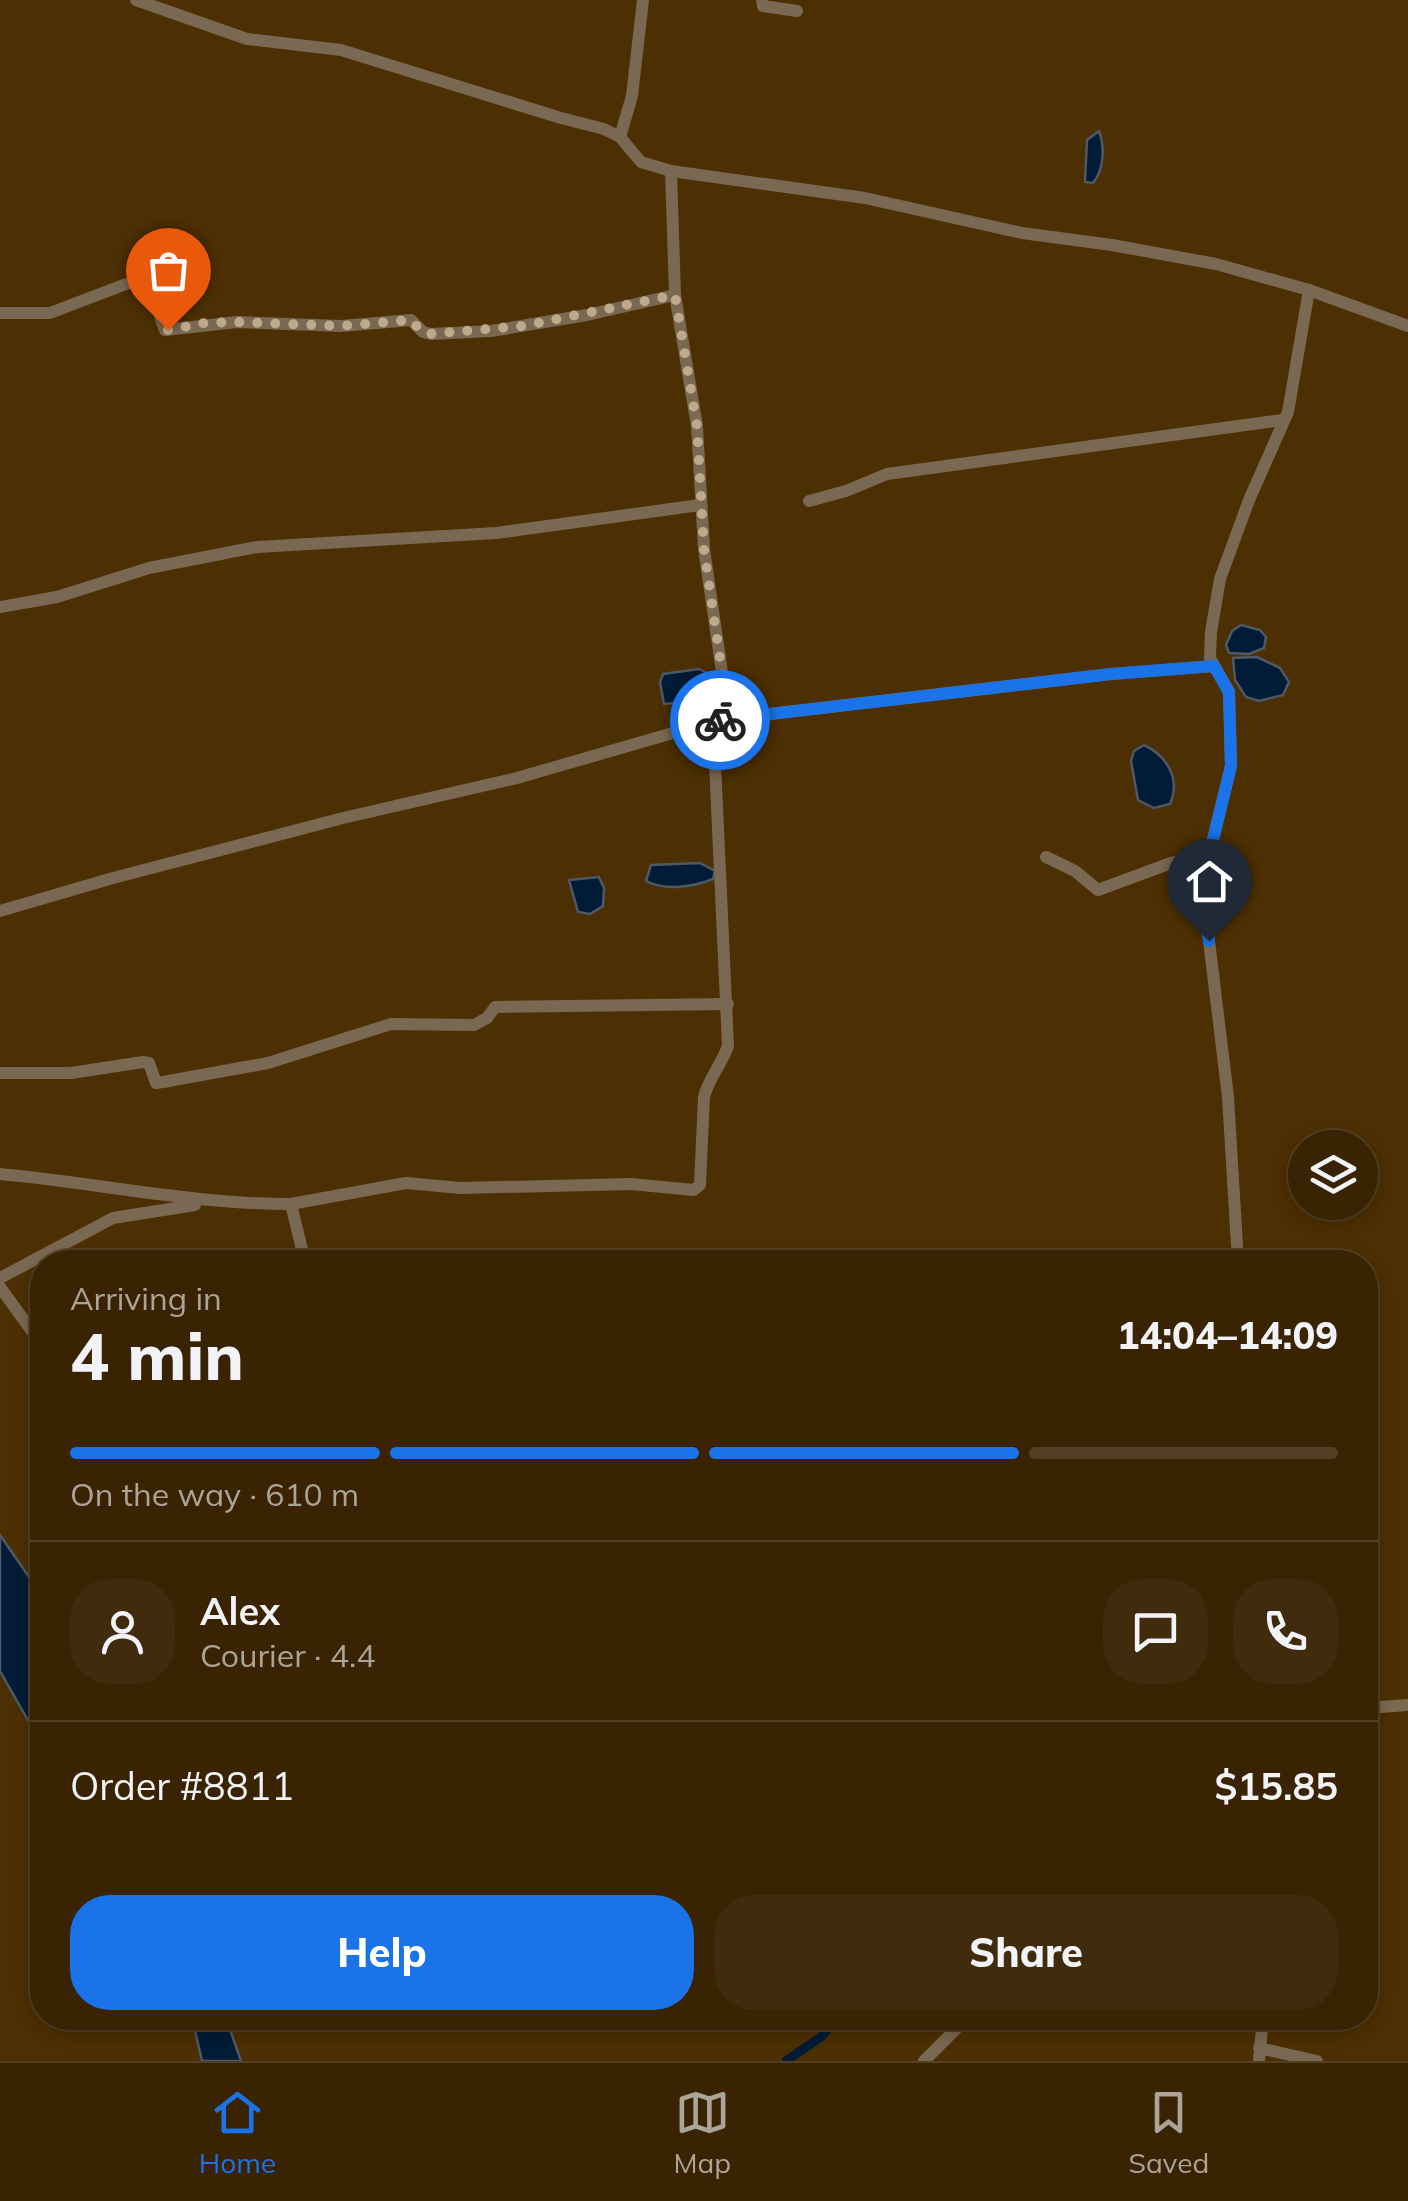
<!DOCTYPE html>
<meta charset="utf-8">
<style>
body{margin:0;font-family:Mulish,sans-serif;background:#402b0c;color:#f1f3f6;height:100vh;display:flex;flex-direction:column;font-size:38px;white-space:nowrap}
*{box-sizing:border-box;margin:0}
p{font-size:32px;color:#aba499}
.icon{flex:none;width:55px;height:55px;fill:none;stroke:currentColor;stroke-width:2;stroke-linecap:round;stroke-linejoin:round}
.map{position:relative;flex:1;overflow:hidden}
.side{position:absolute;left:30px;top:1250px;width:1348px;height:780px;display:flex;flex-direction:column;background:#392302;border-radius:40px;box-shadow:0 5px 15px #0003,0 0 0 2px #534024}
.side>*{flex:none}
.controls{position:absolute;left:1288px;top:1130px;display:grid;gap:20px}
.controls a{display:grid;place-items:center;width:90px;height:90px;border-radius:50%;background:#392302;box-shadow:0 5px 15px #0003,0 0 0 2px #534024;font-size:50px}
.pin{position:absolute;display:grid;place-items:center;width:85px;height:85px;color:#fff;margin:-102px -42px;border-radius:50% 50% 50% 0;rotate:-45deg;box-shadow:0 0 10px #0007}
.pin .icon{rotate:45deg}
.courier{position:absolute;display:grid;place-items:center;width:100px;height:100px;margin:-50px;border:8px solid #1a73e8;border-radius:50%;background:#fff;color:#222;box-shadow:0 2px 12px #0007}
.headline em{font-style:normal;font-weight:800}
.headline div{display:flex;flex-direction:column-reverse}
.headline{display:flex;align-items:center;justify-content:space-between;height:170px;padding:0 40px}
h1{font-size:65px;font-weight:800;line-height:75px}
.bar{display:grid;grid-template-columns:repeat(4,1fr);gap:15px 10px;align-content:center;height:120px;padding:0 40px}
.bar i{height:12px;border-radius:8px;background:#534024}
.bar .active{background:#1a73e8}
.bar p{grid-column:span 4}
.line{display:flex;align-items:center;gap:25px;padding:0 40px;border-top:2px solid #534024}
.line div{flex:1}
.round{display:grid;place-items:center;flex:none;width:105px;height:105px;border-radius:40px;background:#402b0c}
.button{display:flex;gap:20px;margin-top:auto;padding:20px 40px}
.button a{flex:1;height:115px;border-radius:40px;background:#1a73e8;color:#fff;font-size:40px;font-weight:800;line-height:115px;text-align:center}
.button a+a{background:#402b0c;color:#f1f3f6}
.tabs{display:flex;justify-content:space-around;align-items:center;height:140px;border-top:2px solid #534024;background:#392302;font-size:28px;color:#aba499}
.tabs a{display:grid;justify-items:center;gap:5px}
.tabs .active{color:#1a73e8}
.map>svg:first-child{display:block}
.water{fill:#021b36;stroke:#4d5966;stroke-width:2.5}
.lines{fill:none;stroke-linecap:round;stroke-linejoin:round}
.canal{stroke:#021b36;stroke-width:9}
.minor{stroke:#796852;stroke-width:12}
.done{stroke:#bfa98b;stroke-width:10;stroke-dasharray:0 18}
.route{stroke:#1a73e8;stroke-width:12}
</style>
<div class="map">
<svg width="1408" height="2061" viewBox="0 0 1408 2061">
<rect width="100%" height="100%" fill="#4c2f02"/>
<g class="water">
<path d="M1099,131C1105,147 1104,170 1093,183L1085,182L1087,140Z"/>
<polygon points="1241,625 1260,630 1266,637 1264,648 1249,654 1229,653 1226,645 1232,631"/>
<polygon points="1257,657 1280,668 1289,682 1283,695 1259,701 1246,697 1235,680 1233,658"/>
<polygon points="699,669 705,672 710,686 709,699 664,704 660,682 663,674"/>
<path d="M1144,745C1167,756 1181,779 1170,804L1154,808L1138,800L1131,761L1134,751Z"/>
<path d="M700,863L715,871L713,879C693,887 665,891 646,881L651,865Z"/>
<polygon points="599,877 604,888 603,906 590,914 578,912 569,880"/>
<polygon points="0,1535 42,1596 42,1745 0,1671"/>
<polygon points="192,2018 226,2018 241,2061 202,2061"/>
</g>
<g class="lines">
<polyline class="canal" points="786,2061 821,2037 837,2018"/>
<g class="minor">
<polyline points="136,0 247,39 341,50 561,118 604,129 620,137 641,162 671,171 865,198 1022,233 1112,245 1216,264 1309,290 1408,326"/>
<polyline points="762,0 763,6 797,11"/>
<polyline points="620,137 632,96 643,0"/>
<path d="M0,313H50L134,281C161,289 155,309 165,330L237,322L341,326L411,320L423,332L431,334L491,331L587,315L675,295"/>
<polyline points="809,501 846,491 887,474 1282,420"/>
<polyline points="0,607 57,597 149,568 257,547 496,533 700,505"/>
<polyline points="1046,857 1075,871 1098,890 1171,863 1209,856"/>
<polyline points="0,911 113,878 343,818 517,778 718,720 1111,674 1214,666"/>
<polyline points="0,1073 71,1073 143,1062 149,1063 156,1083 163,1082 268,1063 391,1024 474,1025 487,1018 495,1007 728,1004"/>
<path d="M0,1174C97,1183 193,1204 291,1204"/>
<path d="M305,1262L291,1204L406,1183L460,1188L631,1184L694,1190L700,1185L704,1097C708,1079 722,1064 728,1046L715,763L724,686L704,549L697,426L675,295L671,171"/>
<polyline points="1238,1262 1228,1097 1205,908 1209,856 1231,766 1229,692 1210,658 1211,632 1220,579 1249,500 1288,412 1309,290"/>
<polyline points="0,1278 113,1218 195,1205"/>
<polyline points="0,1287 42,1345"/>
<polyline points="1365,1708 1408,1705"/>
<polyline points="1259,2048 1317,2061"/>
<polyline points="924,2061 967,2018"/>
<polyline points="1259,2061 1263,2018"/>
</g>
</g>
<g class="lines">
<polyline class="done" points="168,330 205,323 237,322 341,326 411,320 422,332 430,334 523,326 675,295 697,426 704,550 724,686 720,720"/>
<polyline class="route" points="720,720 1111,674 1214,666 1229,692 1231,766 1209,856 1205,908 1209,941"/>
</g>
</svg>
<div class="controls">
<a><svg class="icon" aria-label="layers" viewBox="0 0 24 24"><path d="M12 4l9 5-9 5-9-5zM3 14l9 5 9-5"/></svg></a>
</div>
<div class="pin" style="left:168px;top:330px;background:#ea580c"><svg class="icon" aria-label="bag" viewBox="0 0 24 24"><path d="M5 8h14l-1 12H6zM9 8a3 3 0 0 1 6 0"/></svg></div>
<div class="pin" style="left:1209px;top:941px;background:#1f2937"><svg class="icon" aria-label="home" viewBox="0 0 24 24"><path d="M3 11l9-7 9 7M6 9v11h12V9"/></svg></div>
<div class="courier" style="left:720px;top:720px"><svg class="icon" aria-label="bike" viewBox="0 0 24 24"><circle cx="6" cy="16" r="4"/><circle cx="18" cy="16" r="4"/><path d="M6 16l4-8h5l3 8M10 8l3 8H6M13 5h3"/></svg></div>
<section class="side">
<div class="headline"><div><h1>4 min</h1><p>Arriving in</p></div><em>14:04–14:09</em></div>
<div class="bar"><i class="active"></i><i class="active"></i><i class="active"></i><i></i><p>On the way · 610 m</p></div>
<div class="line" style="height:180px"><a class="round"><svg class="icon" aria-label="person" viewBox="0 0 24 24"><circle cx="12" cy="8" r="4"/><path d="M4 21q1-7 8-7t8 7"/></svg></a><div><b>Alex</b><p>Courier · 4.4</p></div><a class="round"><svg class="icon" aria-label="chat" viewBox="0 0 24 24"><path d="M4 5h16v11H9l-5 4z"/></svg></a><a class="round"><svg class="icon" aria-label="phone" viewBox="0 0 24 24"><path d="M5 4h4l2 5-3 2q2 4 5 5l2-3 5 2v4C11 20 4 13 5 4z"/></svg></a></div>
<div class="line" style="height:130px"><div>Order #8811</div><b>$15.85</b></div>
<div class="button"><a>Help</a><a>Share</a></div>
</section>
</div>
<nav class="tabs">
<a class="active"><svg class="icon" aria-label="home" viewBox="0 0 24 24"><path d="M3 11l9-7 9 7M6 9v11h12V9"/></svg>Home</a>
<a><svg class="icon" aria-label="map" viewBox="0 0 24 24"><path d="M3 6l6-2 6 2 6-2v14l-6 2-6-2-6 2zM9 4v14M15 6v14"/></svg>Map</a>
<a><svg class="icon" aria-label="saved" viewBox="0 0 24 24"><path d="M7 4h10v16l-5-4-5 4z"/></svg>Saved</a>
</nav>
